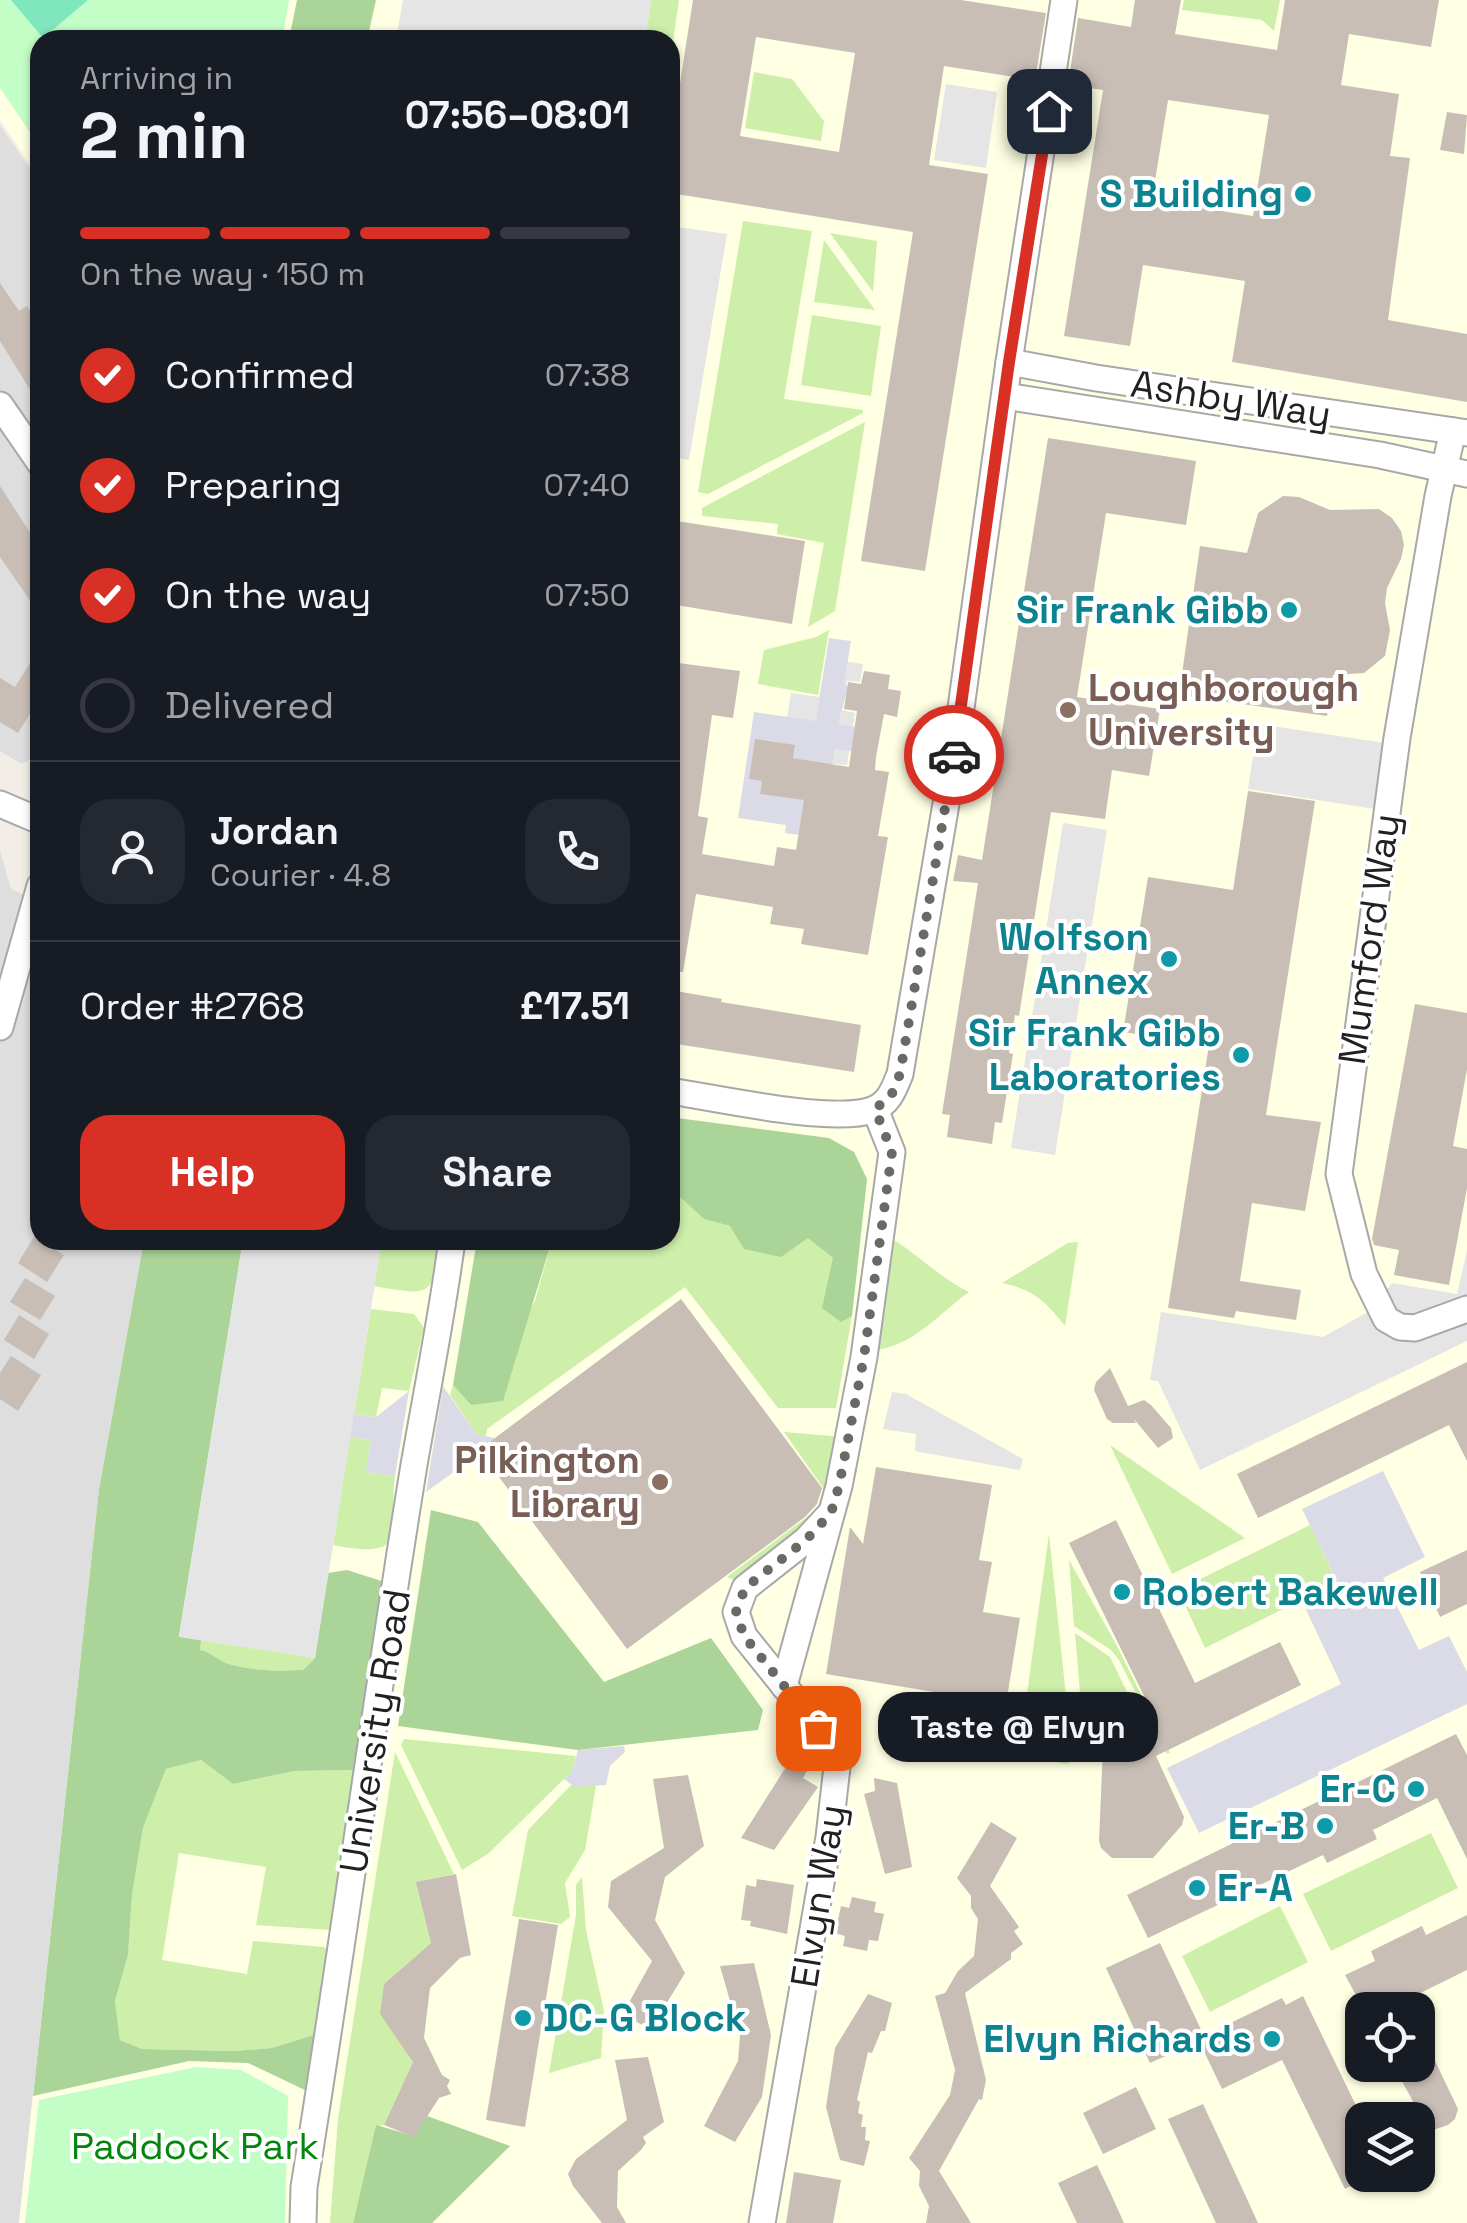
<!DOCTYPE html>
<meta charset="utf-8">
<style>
body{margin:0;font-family:"Space Grotesk",sans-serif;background:#242831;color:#f1f3f6;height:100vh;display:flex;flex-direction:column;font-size:38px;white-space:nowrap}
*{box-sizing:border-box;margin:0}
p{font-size:32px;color:#9ea1a6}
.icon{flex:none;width:55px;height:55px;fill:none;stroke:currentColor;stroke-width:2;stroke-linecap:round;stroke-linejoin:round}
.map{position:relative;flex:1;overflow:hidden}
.drawer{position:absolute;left:30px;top:30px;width:650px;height:1220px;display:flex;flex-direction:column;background:#171b24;border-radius:30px;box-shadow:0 2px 8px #0004}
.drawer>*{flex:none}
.buttons{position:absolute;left:1345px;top:1992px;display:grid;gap:20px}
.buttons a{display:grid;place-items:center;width:90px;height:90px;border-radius:20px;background:#171b24;box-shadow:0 2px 8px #0004;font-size:50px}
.pin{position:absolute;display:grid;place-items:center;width:85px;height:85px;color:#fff;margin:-42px;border-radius:20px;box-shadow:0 5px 15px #0006}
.courier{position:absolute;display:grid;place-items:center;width:100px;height:100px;margin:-50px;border:8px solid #d93025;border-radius:50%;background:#fff;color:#222;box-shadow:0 2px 12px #0007}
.bubble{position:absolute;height:70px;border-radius:30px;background:#171b24;box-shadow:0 2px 8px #0004;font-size:32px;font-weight:600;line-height:70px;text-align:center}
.overview em{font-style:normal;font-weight:600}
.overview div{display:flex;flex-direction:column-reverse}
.overview{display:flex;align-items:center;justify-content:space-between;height:170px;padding:0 50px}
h1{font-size:65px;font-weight:600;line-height:75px}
.bar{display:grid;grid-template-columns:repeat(4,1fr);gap:15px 10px;align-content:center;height:120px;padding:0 50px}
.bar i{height:12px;border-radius:8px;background:#363941}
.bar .selected{background:#d93025}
.bar p{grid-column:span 4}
.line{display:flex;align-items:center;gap:25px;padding:0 50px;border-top:2px solid #363941}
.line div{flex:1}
.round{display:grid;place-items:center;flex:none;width:105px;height:105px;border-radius:30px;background:#242831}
ol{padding:0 50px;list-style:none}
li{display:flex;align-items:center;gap:30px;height:110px}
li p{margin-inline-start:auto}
li .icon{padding:10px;border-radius:50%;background:#d93025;color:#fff;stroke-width:4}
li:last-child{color:#9ea1a6}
li i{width:55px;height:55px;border:5px solid #363941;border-radius:50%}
.button{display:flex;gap:20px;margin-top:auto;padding:20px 50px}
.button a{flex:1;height:115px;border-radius:30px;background:#d93025;color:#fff;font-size:40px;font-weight:600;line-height:115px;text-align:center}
.button a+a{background:#242831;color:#f1f3f6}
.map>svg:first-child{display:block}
.residential{fill:#dfdede}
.education{fill:#ffffe3;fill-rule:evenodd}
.grass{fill:#cdefaa}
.forest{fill:#abd499}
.park{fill:#c3fec7}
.pitch{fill:#80e6be}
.parking{fill:#e5e5e5}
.plaza{fill:#dbdbe8}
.building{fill:#c8beb6;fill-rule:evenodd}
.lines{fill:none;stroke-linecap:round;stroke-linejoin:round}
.street-casing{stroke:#a8a8a8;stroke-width:29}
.street{stroke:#fff;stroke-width:25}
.done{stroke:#6a6966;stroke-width:10;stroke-dasharray:0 18}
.route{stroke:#d93025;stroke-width:12}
.culture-dot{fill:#0f9aa8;stroke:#fff;stroke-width:4}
.education-dot{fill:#8d6e63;stroke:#fff;stroke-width:4}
.labels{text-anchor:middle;stroke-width:8;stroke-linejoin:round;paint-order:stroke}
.culture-label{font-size:38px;font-weight:bold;fill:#0d838f;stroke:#fff;text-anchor:end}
.street-label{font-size:38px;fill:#212121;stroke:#fff}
.education-label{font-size:38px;font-weight:bold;fill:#785e54;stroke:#fff;text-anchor:start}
.park-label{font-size:38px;fill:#04860d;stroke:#fff}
</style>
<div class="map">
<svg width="1467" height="2223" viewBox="0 0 1467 2223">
<rect width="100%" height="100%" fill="#f2eee7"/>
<g class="residential">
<polygon points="0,125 40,183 40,755 21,764 0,751"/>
<polygon points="0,851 11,889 40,902 40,1240 144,1240 99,1489 19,2223 0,2223"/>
</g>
<path class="education" d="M0,0H1467V2223H19L99,1489L144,1240H670V40H40V179L0,120ZM1362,2010H1418V2065H1362ZM1362,2120H1418V2175H1362Z"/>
<g class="grass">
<polygon points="651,0 679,0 670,62 670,40 645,40"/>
<polygon points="1184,0 1280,0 1274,31 1262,20 1182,10"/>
<polygon points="754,72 792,79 824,121 821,141 745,128"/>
<polygon points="743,221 812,231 784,399 863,410 863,413 708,494 698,492"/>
<polygon points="830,233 877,241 873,292"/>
<polygon points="824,240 875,310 814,302"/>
<polygon points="812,315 881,326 871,396 801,385"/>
<polygon points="865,422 835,611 808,627 824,543 777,534 778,524 702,516 702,508"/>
<polygon points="829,630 818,695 758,684 764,650 816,637"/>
<polygon points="670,1188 704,1219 730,1226 808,1237 833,1258 841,1321 852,1316 836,1408 778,1408 685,1287 487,1429 486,1436 476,1434 450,1395 453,1385 471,1405 535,1301 552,1240 670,1240"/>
<path d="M887,1236C916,1252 938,1277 969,1292C936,1316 913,1347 870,1351Z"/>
<path d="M382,1240H442C431,1298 432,1296 374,1286Z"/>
<path d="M1078,1242L1065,1326C1046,1302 1033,1289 1002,1283L1068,1243Z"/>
<polygon points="371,1309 414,1314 424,1328 409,1391 382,1388 376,1417 354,1414"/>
<polygon points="784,1432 844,1437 830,1512 745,1585 727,1577 831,1499"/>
<path d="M350,1437L371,1440L366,1472L395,1476C388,1531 413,1561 333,1545Z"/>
<polygon points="1110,1445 1245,1538 1172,1574"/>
<polygon points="1310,1525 1337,1582 1205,1648 1178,1590"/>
<polygon points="1049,1534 1072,1754 1068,1764 1024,1757 1019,1752"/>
<polygon points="1069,1560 1117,1646 1170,1753 1167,1754 1119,1660 1111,1650 1074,1626"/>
<path d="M1075,1633L1110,1657L1128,1694C1096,1711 1093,1717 1097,1753H1085Z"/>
<path d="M201,1640L315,1658L303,1670C279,1671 253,1671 229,1664C218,1661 212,1653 200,1650Z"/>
<polygon points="404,1739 576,1756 572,1772 564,1779 489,1853 462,1870 401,1745"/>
<polygon points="395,1752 454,1874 417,1882 431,1943 384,1984 413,2062 384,2125 376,2126 353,2223 330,2223 338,2119"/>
<polygon points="201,1760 233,1784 294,1771 357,1770 332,1930 256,1925 266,1867 179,1853 162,1960 247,1974 253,1941 324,1947 329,1951 317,2034 272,2048 233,2051 142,2049 120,2040 115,2001 128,1955 132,1895 143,1828 166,1769"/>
<polygon points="571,1785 596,1786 585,1850 565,1883 570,1917 561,1924 512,1916 528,1830"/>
<polygon points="1431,1833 1458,1888 1331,1951 1303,1894"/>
<polygon points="582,1877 586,1930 604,2011 601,2058 549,2073 576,1915 576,1885"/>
<polygon points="1280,1906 1308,1962 1210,2012 1182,1956"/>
</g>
<g class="forest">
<polygon points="297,0 376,0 367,40 289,40"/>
<polygon points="670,1117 829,1138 854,1152 867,1179 852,1316 841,1322 822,1308 833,1258 808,1238 781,1257 744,1249 730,1226 704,1219 670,1188"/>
<path d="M144,1240H243L179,1636L201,1640L200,1650C213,1653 218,1661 229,1664C253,1671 279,1671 303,1670L315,1658L328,1573L347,1570L391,1584L357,1770L294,1771L233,1784L201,1760L166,1769L143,1828L132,1895L128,1955L115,2001L120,2040L142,2049L233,2051L272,2048L317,2034L309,2092L248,2063L189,2061L33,2096L99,1489Z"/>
<polygon points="477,1240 552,1240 503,1401 471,1405 453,1385"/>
<polygon points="431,1510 478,1522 604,1682 711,1638 763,1710 758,1730 578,1750 398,1726"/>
<polygon points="427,2116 510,2146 432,2223 353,2223 376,2125 414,2136"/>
</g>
<g class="park">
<polygon points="0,0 289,0 282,40 40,40 40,147 0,88"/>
<polygon points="196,2067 241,2070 288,2096 285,2223 25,2223 39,2100"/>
</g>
<polygon class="pitch" points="11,0 88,0 43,38"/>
<g class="parking">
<polygon points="403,0 651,0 645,40 396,40"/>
<polygon points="946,84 997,92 986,168 934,160"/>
<polygon points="670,226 727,234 689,460 670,457"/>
<polygon points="826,658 863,664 860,682 847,681 842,710 855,713 847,765 833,764 829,791 807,760 783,743 791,693 819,697"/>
<polygon points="1258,724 1385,743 1375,809 1248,789"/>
<polygon points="1063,823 1107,830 1055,1155 1011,1148"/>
<polygon points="243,1240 382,1240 315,1658 179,1637"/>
<polygon points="1467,1251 1467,1341 1200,1470 1158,1381 1150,1380 1161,1312 1323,1337 1368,1312 1392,1283 1457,1294"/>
<polygon points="892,1392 906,1394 1023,1459 1020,1470 915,1451 916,1434 883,1429"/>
</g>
<g class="plaza">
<polygon points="829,638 851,641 844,684 848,686 846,695 838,724 880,731 876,755 835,749 832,765 793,758 769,742 801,785 820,838 785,833 786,825 738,818 754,712 816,721"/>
<polygon points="443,1386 476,1434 495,1438 479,1450 490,1465 469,1461 426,1492"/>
<polygon points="409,1391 395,1476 366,1472 371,1440 350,1437 354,1414 376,1417"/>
<polygon points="1383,1471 1425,1557 1383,1578 1419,1650 1449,1636 1467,1672 1467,1704 1199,1833 1167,1768 1341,1684 1301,1599 1337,1581 1302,1509"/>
<polygon points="624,1746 625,1752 610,1766 606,1785 575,1787 564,1779 572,1772 578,1750"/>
</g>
<g class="building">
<path d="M693,0H961L1046,13L1035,80L944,66L929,165L988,174L925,571L861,561L913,232L670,193V147ZM756,37L855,53L839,152L740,136Z"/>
<path d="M1135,0H1181L1175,34L1277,50L1285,0H1439L1431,47L1349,34L1341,85L1399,94L1390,156L1410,158L1388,320L1467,334V402L1232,362L1245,281L1143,265L1130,346L1064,336L1103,90L1068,85L1078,18L1131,27ZM1168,100L1269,115L1253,216L1152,200Z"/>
<polygon points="1447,112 1467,115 1464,154 1440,150"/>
<polygon points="0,283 19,311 27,306 40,326 40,406 0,341"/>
<polygon points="1048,438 1196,461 1186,525 1106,513 1077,697 1160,709 1149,776 1112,770 1105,819 1051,812 1019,1016 1015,1015 1009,1053 1013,1054 1002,1123 995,1122 992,1144 947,1137 950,1115 942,1114 978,883 953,881 958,855 982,860"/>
<polygon points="0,486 40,548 40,615 0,557"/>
<polygon points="1283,496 1299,497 1330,510 1379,509 1392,518 1401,531 1404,545 1401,559 1387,588 1385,603 1390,630 1385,656 1364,673 1333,675 1327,716 1179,695 1200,546 1247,553 1258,513"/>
<polygon points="670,520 805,541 792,624 670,604"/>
<polygon points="40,647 40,698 18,733 0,722 0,678 15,687"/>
<polygon points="670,662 740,671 733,718 712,715 698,816 708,818 702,854 774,866 777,847 796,850 804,800 760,794 762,781 749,779 755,739 795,745 793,758 849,767 857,711 844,709 848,682 861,684 864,671 890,675 888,689 901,691 897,717 884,714 876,757 875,770 889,772 878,836 888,837 868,955 801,944 804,929 770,924 773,907 696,894 683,972 670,971"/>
<polygon points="1248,791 1315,801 1266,1115 1321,1122 1305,1211 1252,1203 1240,1281 1301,1290 1296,1320 1236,1311 1234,1318 1168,1308 1209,1045 1123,1032 1148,877 1233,890"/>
<polygon points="670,990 722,999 721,1002 861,1025 854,1072 670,1043"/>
<polygon points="1415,1004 1467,1013 1467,1069 1453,1146 1467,1149 1467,1188 1449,1285 1394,1275 1399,1250 1374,1245 1372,1239"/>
<polygon points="40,1227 40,1240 57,1240 52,1248 64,1255 47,1282 18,1263"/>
<polygon points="25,1278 55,1296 40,1320 10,1302"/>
<polygon points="681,1299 822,1488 817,1504 805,1517 627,1649 479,1450"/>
<polygon points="19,1315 49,1334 34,1359 4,1340"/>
<polygon points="11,1356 41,1375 18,1411 0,1399 0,1373"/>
<polygon points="1467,1362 1467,1461 1449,1425 1258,1518 1237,1474"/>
<polygon points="1110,1368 1128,1406 1144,1400 1151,1405 1171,1428 1173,1438 1158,1448 1134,1419 1136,1423 1113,1423 1107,1419 1094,1390 1096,1382"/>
<polygon points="876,1467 992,1485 979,1560 992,1562 983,1612 1020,1618 1006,1704 826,1674 850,1527 863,1544"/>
<polygon points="1116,1520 1195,1683 1280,1642 1301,1685 1156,1756 1184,1817 1182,1825 1153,1858 1112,1858 1101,1848 1099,1841 1104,1722 1114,1711 1147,1702 1069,1543"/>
<polygon points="1467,1550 1467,1604 1440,1617 1420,1572"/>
<polygon points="1456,1734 1467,1755 1467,1859 1437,1798 1373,1830 1377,1839 1327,1863 1323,1855 1148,1938 1127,1895"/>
<polygon points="805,1737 816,1754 803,1778 818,1787 774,1850 741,1838"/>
<polygon points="688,1775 704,1846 665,1877 655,1920 685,1973 651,2029 622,2015 652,1961 608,1907 611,1881 664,1848 653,1779"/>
<polygon points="874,1778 897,1783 912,1867 885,1874 864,1794 875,1791"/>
<polygon points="991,1822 1017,1838 990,1886 1019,1927 1014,1931 1023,1944 1011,1953 1011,1959 965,1993 986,2080 982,2100 979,2099 939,2171 971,2223 926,2223 929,2206 919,2186 920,2171 909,2158 950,2095 955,2070 935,1996 945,1993 958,1971 974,1956 978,1919 971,1908 971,1896 957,1878"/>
<polygon points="456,1874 471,1955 460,1958 430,1988 424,2038 442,2075 450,2080 447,2086 451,2094 439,2098 414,2137 384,2125 413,2062 380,2014 384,1984 431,1943 416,1882"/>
<polygon points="757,1879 794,1885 787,1934 750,1926 751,1921 741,1920 746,1885 756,1887"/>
<polygon points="852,1897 876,1902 874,1912 884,1914 878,1941 869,1940 867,1951 843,1946 845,1936 835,1933 841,1906 849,1908"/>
<polygon points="1467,1915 1467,1970 1386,2010 1364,2010 1345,1975 1375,1961 1371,1951 1422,1926 1426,1935"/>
<polygon points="519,1919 558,1925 525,2127 486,2120"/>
<polygon points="1160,1943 1204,2036 1282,1998 1286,2005 1303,1996 1362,2118 1362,2180 1345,2189 1282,2060 1222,2089 1199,2041 1150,2063 1106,1968"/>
<polygon points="754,1963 771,2035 762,2097 735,2142 704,2126 738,2061 740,2036 720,1966"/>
<polygon points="868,1994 892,2003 885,2031 881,2031 872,2053 868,2052 857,2100 860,2102 858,2113 863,2115 861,2127 866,2127 865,2140 870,2141 864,2166 840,2160 826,2107 835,2048"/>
<polygon points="1418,2025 1458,2109 1455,2119 1448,2125 1433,2130 1426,2125 1393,2065 1418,2065"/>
<polygon points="648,2057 664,2122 643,2137 646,2143 641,2150 618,2171 617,2207 626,2223 602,2223 573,2186 568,2174 576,2159 627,2120 615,2060"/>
<polygon points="1136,2087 1156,2129 1103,2154 1083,2113"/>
<polygon points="1203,2104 1236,2175 1258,2223 1216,2223 1168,2119"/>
<polygon points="1097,2165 1110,2192 1124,2223 1077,2223 1058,2183"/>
<polygon points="794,2172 841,2180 833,2223 786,2223"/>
</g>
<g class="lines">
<g class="street-casing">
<g id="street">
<polyline points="1009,362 1096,378 1467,433"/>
<polyline points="1005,396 1380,455 1467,474"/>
<polyline points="0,405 40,463"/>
<polyline points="1453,431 1438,496 1397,738 1339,1174 1364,1274 1386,1319 1400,1327 1415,1328 1467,1309"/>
<polyline points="0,804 40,821"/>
<polyline points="0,1027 40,886"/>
<path d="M670,1091C716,1098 833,1124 872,1110C889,1104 894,1089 900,1074L955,751L1009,362L1064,0"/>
<polyline points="784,1686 839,1486 864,1357 892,1152 875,1109"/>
<path d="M303,2223L304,2187C343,1946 375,1705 414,1465C427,1390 442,1316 452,1240"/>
<polyline points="762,2223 829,1837 838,1758 818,1728 744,1636 736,1612 745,1588 806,1540 831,1513"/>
</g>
</g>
<use href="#street" class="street"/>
</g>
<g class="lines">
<polyline class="done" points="818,1728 744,1636 736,1612 745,1588 806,1540 831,1513 839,1486 864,1357 892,1152 875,1109 891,1096 900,1074 954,755"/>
<polyline class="route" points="954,755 1009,362 1049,111"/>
</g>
<g class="culture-dot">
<circle cx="1303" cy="194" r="10"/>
<circle cx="1289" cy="610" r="10"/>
<circle cx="1169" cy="959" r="10"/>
<circle cx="1241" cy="1055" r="10"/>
<circle cx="1122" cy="1592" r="10"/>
<circle cx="1416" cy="1789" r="10"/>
<circle cx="1325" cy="1826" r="10"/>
<circle cx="1197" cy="1888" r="10"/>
<circle cx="523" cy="2018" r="10"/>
<circle cx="1272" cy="2039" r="10"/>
</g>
<g class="education-dot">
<circle cx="1068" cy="710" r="10"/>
<circle cx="660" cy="1482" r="10"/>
</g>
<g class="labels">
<g class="culture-label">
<text x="1283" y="207">S Building</text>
<text x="1269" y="623">Sir Frank Gibb</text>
<text x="1149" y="950">Wolfson<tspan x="1149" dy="44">Annex</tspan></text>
<text x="1221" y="1046">Sir Frank Gibb<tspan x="1221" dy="44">Laboratories</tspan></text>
<text x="1142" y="1605" text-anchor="start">Robert Bakewell</text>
<text x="1396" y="1802">Er-C</text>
<text x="1305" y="1839">Er-B</text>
<text x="1217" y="1901" text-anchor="start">Er-A</text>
<text x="543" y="2031" text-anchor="start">DC-G Block</text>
<text x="1252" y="2052">Elvyn Richards</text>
</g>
<g class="street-label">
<text transform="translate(1231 399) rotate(9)" y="13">Ashby Way</text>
<text transform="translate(1369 939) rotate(-82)" y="13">Mumford Way</text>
<text transform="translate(375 1731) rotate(-81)" y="13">University Road</text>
<text transform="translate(818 1896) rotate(-81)" y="13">Elvyn Way</text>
</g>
<g class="education-label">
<text x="1088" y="701">Loughborough<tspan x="1088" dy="44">University</tspan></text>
<text x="640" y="1473" text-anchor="end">Pilkington<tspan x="640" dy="44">Library</tspan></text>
</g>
<g class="park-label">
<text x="195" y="2159">Paddock Park</text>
</g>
</g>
</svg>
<div class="buttons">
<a><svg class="icon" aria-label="locate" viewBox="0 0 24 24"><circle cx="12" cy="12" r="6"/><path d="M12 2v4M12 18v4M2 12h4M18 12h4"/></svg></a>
<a><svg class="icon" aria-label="layers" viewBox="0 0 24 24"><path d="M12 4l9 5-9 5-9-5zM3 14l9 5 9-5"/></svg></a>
</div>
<div class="pin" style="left:818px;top:1728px;background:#ea580c"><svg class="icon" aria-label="bag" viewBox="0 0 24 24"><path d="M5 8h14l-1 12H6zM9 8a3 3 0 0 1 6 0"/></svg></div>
<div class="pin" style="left:1049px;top:111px;background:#1f2937"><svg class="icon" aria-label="home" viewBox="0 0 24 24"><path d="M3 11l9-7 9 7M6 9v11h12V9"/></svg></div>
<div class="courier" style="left:954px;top:755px"><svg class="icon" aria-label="car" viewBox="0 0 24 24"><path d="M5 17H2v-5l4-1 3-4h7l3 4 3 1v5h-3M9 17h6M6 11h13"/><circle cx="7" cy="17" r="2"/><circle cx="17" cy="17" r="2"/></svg></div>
<div class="bubble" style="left:878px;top:1692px;width:280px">Taste @ Elvyn</div>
<section class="drawer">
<div class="overview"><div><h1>2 min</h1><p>Arriving in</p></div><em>07:56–08:01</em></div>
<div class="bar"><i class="selected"></i><i class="selected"></i><i class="selected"></i><i></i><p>On the way · 150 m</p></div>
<ol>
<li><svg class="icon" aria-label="check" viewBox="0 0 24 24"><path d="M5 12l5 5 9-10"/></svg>Confirmed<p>07:38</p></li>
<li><svg class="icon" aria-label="check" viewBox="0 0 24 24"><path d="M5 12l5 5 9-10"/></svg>Preparing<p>07:40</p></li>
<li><svg class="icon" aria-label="check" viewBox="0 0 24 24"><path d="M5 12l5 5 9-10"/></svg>On the way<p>07:50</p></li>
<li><i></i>Delivered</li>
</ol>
<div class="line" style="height:180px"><a class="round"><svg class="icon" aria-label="person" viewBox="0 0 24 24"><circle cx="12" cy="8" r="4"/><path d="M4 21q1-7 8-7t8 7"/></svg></a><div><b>Jordan</b><p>Courier · 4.8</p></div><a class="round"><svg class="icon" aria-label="phone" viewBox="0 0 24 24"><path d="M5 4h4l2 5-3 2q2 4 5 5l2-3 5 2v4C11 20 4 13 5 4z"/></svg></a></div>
<div class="line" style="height:130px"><div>Order #2768</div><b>£17.51</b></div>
<div class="button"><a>Help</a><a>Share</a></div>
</section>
</div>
